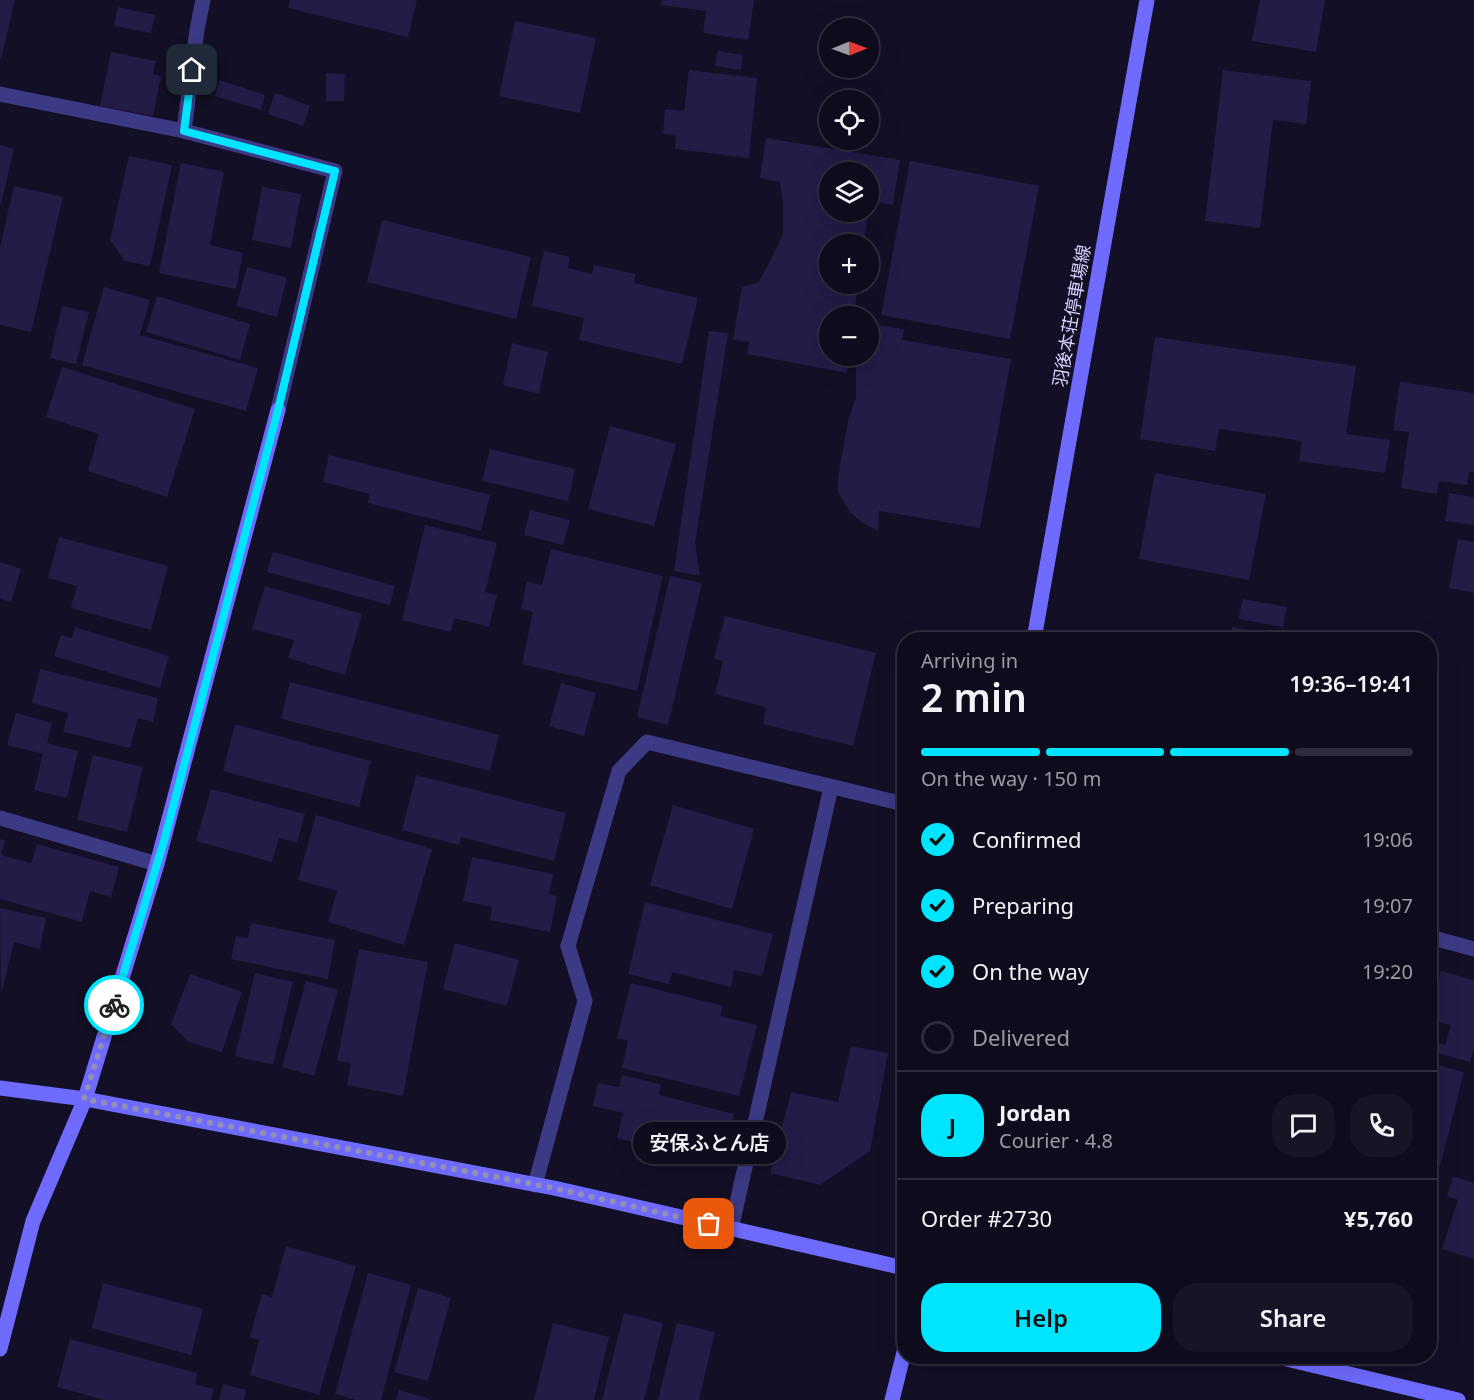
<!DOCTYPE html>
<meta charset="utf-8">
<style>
body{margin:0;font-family:"Noto Sans","Noto Sans JP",sans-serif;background:#171425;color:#f1f3f6;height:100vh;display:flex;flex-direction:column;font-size:22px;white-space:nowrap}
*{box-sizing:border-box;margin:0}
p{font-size:20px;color:#9b9ba3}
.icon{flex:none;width:33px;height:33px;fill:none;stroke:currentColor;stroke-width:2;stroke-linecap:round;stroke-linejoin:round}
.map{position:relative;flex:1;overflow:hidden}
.panel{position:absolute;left:897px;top:632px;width:540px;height:732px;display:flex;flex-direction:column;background:#0e0b1c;border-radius:24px;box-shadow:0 6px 24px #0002,0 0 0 2px #2e2b3b}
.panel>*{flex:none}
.needle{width:39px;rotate:89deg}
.controls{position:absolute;left:819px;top:18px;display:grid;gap:12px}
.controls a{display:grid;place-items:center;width:60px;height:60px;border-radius:50%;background:#0e0b1c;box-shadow:0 6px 24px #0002,0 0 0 2px #2e2b3b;font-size:30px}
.pin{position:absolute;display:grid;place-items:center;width:51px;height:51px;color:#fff;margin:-26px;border-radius:12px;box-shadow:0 3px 9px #0006}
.courier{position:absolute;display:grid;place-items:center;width:60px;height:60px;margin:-30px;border:4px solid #00e5ff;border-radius:50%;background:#fff;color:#222;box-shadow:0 2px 8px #0007}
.bubble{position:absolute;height:42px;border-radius:21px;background:#0e0b1c;box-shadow:0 6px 24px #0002,0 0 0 2px #2e2b3b;font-size:20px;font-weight:600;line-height:42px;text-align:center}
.headline em{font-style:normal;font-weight:600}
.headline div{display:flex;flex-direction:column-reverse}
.headline{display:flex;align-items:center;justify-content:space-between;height:102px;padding:0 24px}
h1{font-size:39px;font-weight:600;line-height:45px}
.bar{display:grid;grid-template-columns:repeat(4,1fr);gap:9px 6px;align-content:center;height:72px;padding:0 24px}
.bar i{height:8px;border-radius:4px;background:#2e2b3b}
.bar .active{background:#00e5ff}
.bar p{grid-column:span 4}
.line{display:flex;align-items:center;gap:15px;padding:0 24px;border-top:2px solid #2e2b3b}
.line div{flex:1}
.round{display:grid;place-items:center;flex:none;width:63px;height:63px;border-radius:24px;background:#171425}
ol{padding:0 24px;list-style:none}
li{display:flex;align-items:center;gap:18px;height:66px}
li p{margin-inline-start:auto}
li .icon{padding:6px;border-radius:50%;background:#00e5ff;color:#111;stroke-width:4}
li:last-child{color:#9b9ba3}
li i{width:33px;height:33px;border:3px solid #2e2b3b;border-radius:50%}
.action{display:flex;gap:12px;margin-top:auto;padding:12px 24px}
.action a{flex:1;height:69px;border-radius:24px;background:#00e5ff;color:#111;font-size:24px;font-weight:600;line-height:69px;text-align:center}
.action a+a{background:#171425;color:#f1f3f6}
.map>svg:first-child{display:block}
.building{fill:#241b47}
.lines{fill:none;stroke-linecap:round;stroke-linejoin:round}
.lane{stroke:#3d3a85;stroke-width:15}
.street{stroke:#3d3a85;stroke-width:15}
.secondary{stroke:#6f6bff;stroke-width:15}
.done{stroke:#948fb3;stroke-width:6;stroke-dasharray:0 10.8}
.route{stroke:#00e5ff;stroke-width:8}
.labels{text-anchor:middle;stroke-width:4.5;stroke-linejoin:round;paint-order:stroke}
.street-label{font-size:18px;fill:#d9d4ff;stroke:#130f26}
</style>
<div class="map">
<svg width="1474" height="1400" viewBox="0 0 1474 1400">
<rect width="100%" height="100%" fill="#130f26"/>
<g class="building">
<polygon points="0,0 15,0 1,59 0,59"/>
<polygon points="290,0 417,0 408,37 288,8"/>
<polygon points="662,0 754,0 748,40 703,33 706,11 661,5"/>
<polygon points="1260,0 1325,0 1316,52 1252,41"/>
<polygon points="118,7 155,15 151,33 114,26"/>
<polygon points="515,21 596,38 580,113 499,96"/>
<polygon points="718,51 743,55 741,70 715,66"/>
<polygon points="111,52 156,61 153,74 161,76 153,116 100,106"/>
<polygon points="689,70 757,78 749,158 675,149 676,136 663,134 665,109 684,111"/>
<polygon points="1223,70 1311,81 1306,124 1273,120 1260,228 1205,221"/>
<polygon points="326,73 345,74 344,101 326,101"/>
<polygon points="219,80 265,95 261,110 215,96"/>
<polygon points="275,93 310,106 303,126 268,114"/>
<polygon points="766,138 900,160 893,205 868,201 868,172 830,172 830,212 868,212 864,244 830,244 830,284 858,284 854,316 830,316 830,356 849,356 847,373 747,354 749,342 733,340 742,287 759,282 783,235 783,202 780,182 760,178"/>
<polygon points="0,145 14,149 1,204 0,204"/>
<polygon points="129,156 172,165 150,266 125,261 110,240"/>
<polygon points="910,161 1039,186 1010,339 881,315"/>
<polygon points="181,163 224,172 210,245 243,253 236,289 159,273"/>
<polygon points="14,186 63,197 31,332 0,325 0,247"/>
<polygon points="262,187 301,194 291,248 252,240"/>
<polygon points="382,220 531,257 516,319 367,282"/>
<polygon points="544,251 570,257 568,268 592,274 594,265 636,274 634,283 698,298 682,364 579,340 584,318 532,306"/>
<polygon points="247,267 287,278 277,317 236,306"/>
<polygon points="104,287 150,300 140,335 258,368 246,411 82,365"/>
<polygon points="157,296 250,324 240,360 146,332"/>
<polygon points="62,306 89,312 76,364 50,358"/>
<polygon points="868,324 904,329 902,340 1011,359 980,528 879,511 878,531 863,523 851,513 838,493 838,478 848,421 856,398 856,356 868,356"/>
<polygon points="709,331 728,333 695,543 700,576 674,571"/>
<polygon points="1155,337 1356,366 1346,434 1390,440 1385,473 1299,461 1302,441 1219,429 1215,451 1140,439"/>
<polygon points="512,343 548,352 539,394 503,385"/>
<polygon points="62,367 195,409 167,497 88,471 99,434 46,417"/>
<polygon points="1400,382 1474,393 1474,472 1469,472 1467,485 1439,481 1437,494 1401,488 1409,432 1393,430"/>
<polygon points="610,426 676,444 654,526 588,509"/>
<polygon points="490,449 575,469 568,501 482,481"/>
<polygon points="329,455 490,495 481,531 368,503 370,494 323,482"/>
<polygon points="1155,473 1266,494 1249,580 1139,559"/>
<polygon points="1449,493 1474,497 1474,525 1445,521"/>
<polygon points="530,510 570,520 563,545 524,535"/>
<polygon points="425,525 497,543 485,592 497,595 489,627 454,618 451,632 402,620"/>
<polygon points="59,537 168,566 151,630 71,608 77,586 48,578"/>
<polygon points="1458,539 1474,542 1474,593 1449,588"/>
<polygon points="551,549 663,576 637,691 522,664 533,612 521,609 527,581 542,585"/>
<polygon points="273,552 395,586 390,605 267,572"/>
<polygon points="0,562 21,569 11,602 0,599"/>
<polygon points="670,576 702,583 668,725 637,717"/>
<polygon points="265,586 362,614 345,675 288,658 294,640 252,629"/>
<polygon points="1243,599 1287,607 1283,627 1238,619"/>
<polygon points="725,616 876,653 853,746 763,724 766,707 715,694 723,661 714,659"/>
<polygon points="75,627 169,656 160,688 54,656 61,635 72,638"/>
<polygon points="1232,627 1288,638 1288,639 1229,639"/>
<polygon points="40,669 158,698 153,722 138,718 130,748 63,732 68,713 32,703"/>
<polygon points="290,682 499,735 490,771 281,719"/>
<polygon points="561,683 596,693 584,736 549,726"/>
<polygon points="16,713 52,723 47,743 78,751 67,798 34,790 43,754 7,745"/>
<polygon points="235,724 371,761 359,807 223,771"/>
<polygon points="93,755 143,767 127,832 77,820"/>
<polygon points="416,775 566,813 554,861 461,837 459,845 402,830"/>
<polygon points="211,789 305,814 297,843 279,838 272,862 196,841"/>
<polygon points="673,805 754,829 732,909 650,885"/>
<polygon points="316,815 432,849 404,945 328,922 337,891 298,880"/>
<polygon points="0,839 5,841 1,855 31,863 37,844 119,867 111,897 90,891 82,922 0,899"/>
<polygon points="472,857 553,874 549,894 557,896 550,932 490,920 492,907 463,901"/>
<polygon points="645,902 773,934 762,976 734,970 731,987 672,972 669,984 628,974"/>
<polygon points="0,908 46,918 40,949 14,942 1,995"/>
<polygon points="251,923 335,940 328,979 231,959 236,936 248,938"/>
<polygon points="455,943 519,960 507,1006 443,989"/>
<polygon points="359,949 428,962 403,1096 347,1085 351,1063 337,1061"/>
<polygon points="1441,971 1474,980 1474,1048 1470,1062 1430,1051 1430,1041 1445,1045 1451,1025 1430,1020 1430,1014"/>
<polygon points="255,973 293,982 273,1065 235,1056"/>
<polygon points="190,974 242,992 222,1052 189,1042 171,1024"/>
<polygon points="306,981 338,990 314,1076 282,1067"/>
<polygon points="631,983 723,1006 720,1016 757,1025 739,1096 622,1068 628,1041 617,1038"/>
<polygon points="851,1046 888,1053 870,1151 820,1185 770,1173 791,1092 838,1102"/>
<polygon points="1430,1063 1464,1072 1440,1167 1430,1164"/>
<polygon points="622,1075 661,1084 659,1095 734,1114 723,1164 617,1138 623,1113 593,1106 598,1083 619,1087"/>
<polygon points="1453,1176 1474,1183 1474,1259 1442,1249 1458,1200 1447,1196"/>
<polygon points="286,1246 356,1266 319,1395 250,1375 259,1340 250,1337 262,1294 272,1297"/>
<polygon points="368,1273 411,1285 381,1400 356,1400 335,1394"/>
<polygon points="103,1283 203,1309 191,1355 92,1328"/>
<polygon points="418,1288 451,1298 428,1381 394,1372"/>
<polygon points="624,1313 663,1323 644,1400 602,1400"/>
<polygon points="553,1323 609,1337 594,1400 534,1400"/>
<polygon points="677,1323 715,1332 699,1400 658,1400"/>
<polygon points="70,1339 197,1373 195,1384 214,1389 211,1400 104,1400 57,1387"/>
<polygon points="223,1384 246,1390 244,1400 219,1400"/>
<polygon points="399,1390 430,1399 430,1400 396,1400"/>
</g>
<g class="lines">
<g class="lane">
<polyline points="0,818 157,864"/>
<polyline points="535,1185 585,1001 568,946"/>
<polyline points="731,1229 831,787"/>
</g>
<g class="street">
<polyline points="0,94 184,131 335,171 278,410"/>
<polyline points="184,131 197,30 203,0"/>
<polyline points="1430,937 1474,949"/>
<polyline points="568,946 619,771 647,742 904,804"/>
</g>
<g class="secondary">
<polyline points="1034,639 1147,0"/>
<polyline points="0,1088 85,1099 554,1188 904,1268"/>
<polyline points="0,1349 33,1221 85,1099 157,864 278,410"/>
<polyline points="1274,1356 1458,1400"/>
<polyline points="892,1400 904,1352"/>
</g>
</g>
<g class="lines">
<polyline class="done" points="114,1005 84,1099 554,1188 709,1224"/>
<polyline class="route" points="114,1005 164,841 278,410 335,171 184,131 192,70"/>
</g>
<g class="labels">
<g class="street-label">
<text transform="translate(1072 316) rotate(-80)" y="6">羽後本荘停車場線</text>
</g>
</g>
</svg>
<div class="controls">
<a><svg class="needle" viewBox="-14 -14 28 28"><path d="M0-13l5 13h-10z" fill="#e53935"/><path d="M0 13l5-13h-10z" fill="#9b9ba3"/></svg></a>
<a><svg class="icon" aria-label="locate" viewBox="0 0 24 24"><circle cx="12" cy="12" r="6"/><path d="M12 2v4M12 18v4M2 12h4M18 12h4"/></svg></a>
<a><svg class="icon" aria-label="layers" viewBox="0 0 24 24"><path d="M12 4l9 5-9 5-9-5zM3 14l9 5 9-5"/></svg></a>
<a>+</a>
<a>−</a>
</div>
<div class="pin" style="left:709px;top:1224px;background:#ea580c"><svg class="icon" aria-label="bag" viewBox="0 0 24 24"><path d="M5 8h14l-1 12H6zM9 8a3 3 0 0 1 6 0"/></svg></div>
<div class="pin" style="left:192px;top:70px;background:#1f2937"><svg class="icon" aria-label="home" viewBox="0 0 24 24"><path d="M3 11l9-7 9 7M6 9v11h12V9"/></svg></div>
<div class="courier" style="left:114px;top:1005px"><svg class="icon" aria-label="bike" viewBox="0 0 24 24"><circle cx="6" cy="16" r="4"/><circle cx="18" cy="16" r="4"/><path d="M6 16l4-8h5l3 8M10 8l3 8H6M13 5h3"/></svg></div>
<div class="bubble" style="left:633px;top:1122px;width:153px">安保ふとん店</div>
<section class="panel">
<div class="headline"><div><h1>2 min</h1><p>Arriving in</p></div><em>19:36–19:41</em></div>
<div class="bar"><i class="active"></i><i class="active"></i><i class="active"></i><i></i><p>On the way · 150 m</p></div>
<ol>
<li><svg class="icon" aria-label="check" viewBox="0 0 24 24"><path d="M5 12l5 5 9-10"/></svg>Confirmed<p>19:06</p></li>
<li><svg class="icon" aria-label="check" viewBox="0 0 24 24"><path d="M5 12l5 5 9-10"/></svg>Preparing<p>19:07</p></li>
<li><svg class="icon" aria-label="check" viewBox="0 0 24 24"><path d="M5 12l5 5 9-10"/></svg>On the way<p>19:20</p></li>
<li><i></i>Delivered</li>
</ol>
<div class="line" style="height:108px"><b class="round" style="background:#00e5ff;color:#111">J</b><div><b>Jordan</b><p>Courier · 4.8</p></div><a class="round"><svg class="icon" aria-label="chat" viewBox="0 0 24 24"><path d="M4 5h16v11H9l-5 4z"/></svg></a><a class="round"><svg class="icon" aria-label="phone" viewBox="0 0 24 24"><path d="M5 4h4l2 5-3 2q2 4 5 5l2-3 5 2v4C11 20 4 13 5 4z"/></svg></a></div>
<div class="line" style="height:78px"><div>Order #2730</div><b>¥5,760</b></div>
<div class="action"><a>Help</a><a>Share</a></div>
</section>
</div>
